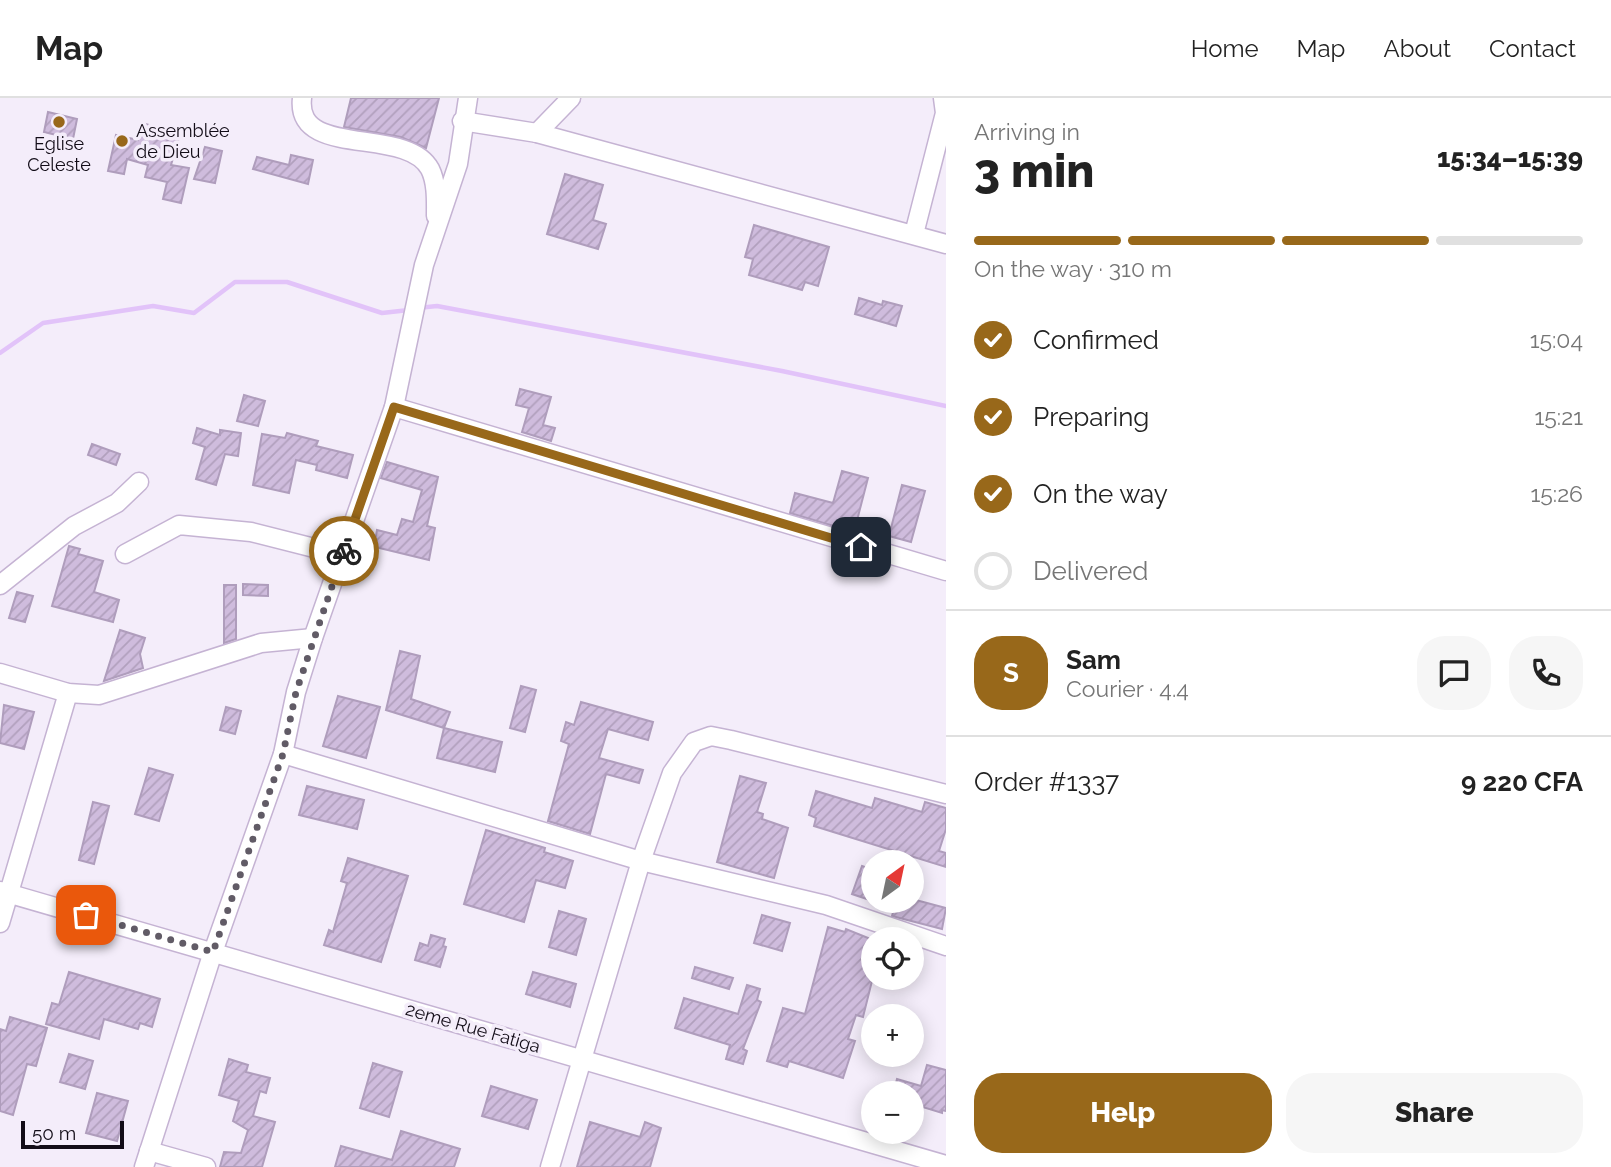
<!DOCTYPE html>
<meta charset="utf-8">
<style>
body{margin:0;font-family:Raleway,sans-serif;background:#f6f6f6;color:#222;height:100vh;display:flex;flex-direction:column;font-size:26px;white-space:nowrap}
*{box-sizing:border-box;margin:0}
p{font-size:23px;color:#767676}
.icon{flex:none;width:38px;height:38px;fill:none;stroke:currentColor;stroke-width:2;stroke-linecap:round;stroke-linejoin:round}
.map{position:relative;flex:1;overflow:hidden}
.drawer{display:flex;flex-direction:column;background:#fff;width:665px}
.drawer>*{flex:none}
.needle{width:46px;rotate:33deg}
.fabs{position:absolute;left:861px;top:752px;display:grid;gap:14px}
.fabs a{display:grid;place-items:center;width:63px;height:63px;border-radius:50%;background:#fff;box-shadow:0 4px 18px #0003;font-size:35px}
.scale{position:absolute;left:21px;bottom:18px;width:103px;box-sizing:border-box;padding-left:7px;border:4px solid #120c17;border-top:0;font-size:19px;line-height:24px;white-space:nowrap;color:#120c17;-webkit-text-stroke:5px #f4edfa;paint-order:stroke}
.pin{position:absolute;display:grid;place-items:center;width:60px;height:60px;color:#fff;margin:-30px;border-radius:14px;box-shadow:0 4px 10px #0006}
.courier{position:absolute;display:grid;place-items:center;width:70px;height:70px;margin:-35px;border:5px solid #98681a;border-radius:50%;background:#fff;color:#222;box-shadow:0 2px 9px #0007}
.headline em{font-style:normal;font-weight:800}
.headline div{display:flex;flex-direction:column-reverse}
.headline{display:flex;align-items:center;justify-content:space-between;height:119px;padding:0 28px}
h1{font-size:46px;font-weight:800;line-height:52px}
.bar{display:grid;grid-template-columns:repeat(4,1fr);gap:10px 7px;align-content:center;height:84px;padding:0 28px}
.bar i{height:9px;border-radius:5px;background:#e0e0e0}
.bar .active{background:#98681a}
.bar p{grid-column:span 4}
.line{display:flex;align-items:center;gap:18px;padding:0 28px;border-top:2px solid #e0e0e0}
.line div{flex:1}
.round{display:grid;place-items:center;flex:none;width:74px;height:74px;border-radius:28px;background:#f6f6f6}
ol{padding:0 28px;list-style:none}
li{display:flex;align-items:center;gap:21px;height:77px}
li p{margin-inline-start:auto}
li .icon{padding:7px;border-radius:50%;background:#98681a;color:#fff;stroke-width:4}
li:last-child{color:#767676}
li i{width:38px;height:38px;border:4px solid #e0e0e0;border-radius:50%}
.button{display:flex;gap:14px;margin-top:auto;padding:14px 28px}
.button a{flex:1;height:80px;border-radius:28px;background:#98681a;color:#fff;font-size:28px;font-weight:800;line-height:80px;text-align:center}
.button a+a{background:#f6f6f6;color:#222}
header{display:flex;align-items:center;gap:42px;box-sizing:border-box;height:98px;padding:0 35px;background:#fff;border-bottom:2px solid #e0e0e0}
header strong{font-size:33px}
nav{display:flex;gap:38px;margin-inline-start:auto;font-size:24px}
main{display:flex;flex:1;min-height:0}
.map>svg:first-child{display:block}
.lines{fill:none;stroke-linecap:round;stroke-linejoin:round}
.stream{stroke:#e2c3f9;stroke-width:4.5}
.building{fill:url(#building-hatch);stroke:#af9dbc;stroke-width:2}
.minor-casing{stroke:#c5b3d3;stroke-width:21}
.minor{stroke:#fff;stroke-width:18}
.done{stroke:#615b66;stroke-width:7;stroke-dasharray:0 12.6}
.route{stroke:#98681a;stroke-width:9}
.poi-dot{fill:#98681a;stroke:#f4edfa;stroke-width:2.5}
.labels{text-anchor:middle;stroke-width:7;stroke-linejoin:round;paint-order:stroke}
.poi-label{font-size:18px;fill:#120c17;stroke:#f4edfa;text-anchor:start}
.street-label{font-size:18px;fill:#120c17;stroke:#f4edfa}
</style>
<header>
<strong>Map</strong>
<nav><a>Home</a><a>Map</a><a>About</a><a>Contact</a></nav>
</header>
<main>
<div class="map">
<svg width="946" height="1069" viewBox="0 0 946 1069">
<defs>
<pattern id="building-hatch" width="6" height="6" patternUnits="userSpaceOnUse" patternTransform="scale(1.75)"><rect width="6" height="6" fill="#cfbcdd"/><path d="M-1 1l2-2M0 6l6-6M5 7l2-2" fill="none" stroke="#b1a0bd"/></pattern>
</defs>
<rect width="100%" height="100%" fill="#f4edfa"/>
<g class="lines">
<g class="stream">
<polyline points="418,210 437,208 782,273 946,308"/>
<polyline points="0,255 43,225 153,208 194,215 235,184 287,184 382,215 409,212"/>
</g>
</g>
<g class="building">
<polygon points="351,0 439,0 426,50 401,39 344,29"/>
<polygon points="48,14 77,21 73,41 44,34"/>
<polygon points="142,25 180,36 171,67 189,70 181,105 163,101 167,84 145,79 148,67 127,61 124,76 108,73 116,37 138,42"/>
<polygon points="205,49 222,53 215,85 194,81"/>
<polygon points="291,57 313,62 308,86 253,71 257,59 289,67"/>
<polygon points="565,76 603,87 593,122 606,126 598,151 547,136"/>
<polygon points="754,127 829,149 818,188 805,184 802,192 749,177 753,161 745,159"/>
<polygon points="859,200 882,207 883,203 902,208 896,228 855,216"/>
<polygon points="520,291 551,299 543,327 555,330 551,343 522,334 529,310 516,307"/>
<polygon points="244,297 265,303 258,328 237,323"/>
<polygon points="197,330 220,337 220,332 241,335 238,358 225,356 216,387 196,381 205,349 193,345"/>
<polygon points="287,335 318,343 316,348 353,357 347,380 316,372 317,367 296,362 289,395 253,387 262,336 285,340"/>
<polygon points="92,346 120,356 116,367 88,357"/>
<polygon points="387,364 438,379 427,428 435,430 429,462 367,447 369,436 376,438 377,432 397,437 402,421 413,424 422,392 381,380"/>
<polygon points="842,373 868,380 854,434 790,415 795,395 833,405"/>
<polygon points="902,387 925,393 911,444 889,438"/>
<polygon points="69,448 80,451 78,456 103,463 94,494 119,502 113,524 52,508"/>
<polygon points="243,486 268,487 268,498 243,497"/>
<polygon points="224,487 236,487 236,541 224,545"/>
<polygon points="17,494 33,498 25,524 9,520"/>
<polygon points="120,532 145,540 140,556 143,570 104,583"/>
<polygon points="400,553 420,558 411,601 450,614 444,630 386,612"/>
<polygon points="521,588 536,592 525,634 510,630"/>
<polygon points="338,598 380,609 366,660 323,648"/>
<polygon points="581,604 653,624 648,642 608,631 599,660 643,672 639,685 606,676 590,736 548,723 569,646 561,643 566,624 574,627"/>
<polygon points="4,607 34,614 24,651 0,645"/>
<polygon points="226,609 241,613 235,636 220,632"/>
<polygon points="444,630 502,644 495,674 437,660"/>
<polygon points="149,670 173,677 159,723 135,716"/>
<polygon points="740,678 766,685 757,714 763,716 762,721 788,730 774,780 717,764"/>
<polygon points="307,688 364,702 357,731 299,717"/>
<polygon points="816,693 872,710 875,700 922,714 925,704 946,710 946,731 939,753 946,755 946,769 814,728 816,720 809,717"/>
<polygon points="93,704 109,708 94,766 79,762"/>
<polygon points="486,732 545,750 544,754 573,763 565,790 536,782 524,824 464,806"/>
<polygon points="348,760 408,778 381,864 324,847 329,832 333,834 347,785 341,783"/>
<polygon points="862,768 873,772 873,803 852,796"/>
<polygon points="912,801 946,810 942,831 892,818 896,803"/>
<polygon points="559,813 586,821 576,857 549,849"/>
<polygon points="762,817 790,825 782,853 754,845"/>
<polygon points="828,829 845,834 846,831 873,842 873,879 863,919 856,917 848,941 855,943 843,980 789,963 787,969 767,963 783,910 805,916"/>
<polygon points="431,837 445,841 443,848 446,849 440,869 415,862 420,845 428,848"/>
<polygon points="695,869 733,880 729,891 692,880"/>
<polygon points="69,874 160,901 152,929 140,925 138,931 104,921 99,941 46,926 52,905 59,907"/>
<polygon points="533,874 576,886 570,909 526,896"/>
<polygon points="747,887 760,891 757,902 761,904 743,951 747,953 743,966 726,961 730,947 675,930 684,900 738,916"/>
<polygon points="10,919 47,930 36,968 27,966 13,1017 0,1013 0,931 6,933"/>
<polygon points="69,956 93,963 85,991 60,984"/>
<polygon points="229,961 248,967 246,974 270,980 266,995 260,993 253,1018 275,1024 262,1069 220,1069 224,1054 241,1055 248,1032 233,1023 239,1003 219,997"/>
<polygon points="373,965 402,974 389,1019 360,1010"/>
<polygon points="927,967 946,972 946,1013 942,1012 942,1015 916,1007 912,996 893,996 897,981 921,988"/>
<polygon points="491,988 537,1002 528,1031 482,1018"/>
<polygon points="97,995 128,1003 117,1043 86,1035"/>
<polygon points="590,1024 640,1039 645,1024 661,1030 650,1069 577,1069"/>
<polygon points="401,1033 460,1051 454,1069 335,1069 341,1048 392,1062"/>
</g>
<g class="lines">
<g class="minor-casing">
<g id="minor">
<path d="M302,0C295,62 406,27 430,71C437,85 436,103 436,118"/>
<polyline points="462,23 537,35 946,146"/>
<polyline points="537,35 571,0"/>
<polyline points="914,136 945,15 943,0"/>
<polyline points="394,309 946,473"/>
<polyline points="125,456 179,427 251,434 342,457"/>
<polyline points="0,487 74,428 117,405 139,384"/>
<polyline points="0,575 68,595 99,597 261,545 313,540"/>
<polyline points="283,656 641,763 826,807 946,848"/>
<polyline points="0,793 946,1067"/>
<polyline points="0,825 68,595"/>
<polyline points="149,1053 206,1069"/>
<polyline points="144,1069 213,854 283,656 296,594 313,540 394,309 424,167 458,66 468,0"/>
<polyline points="550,1069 641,763 672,675 694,644 711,638 731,642 946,696"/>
</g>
</g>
<use href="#minor" class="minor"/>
</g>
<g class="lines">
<polyline class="done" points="86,817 213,854 283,656 296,594 344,453"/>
<polyline class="route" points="344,453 394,309 861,449"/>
</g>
<g class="poi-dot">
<circle cx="59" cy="24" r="7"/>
<circle cx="122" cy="43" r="7"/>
</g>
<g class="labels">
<g class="poi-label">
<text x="136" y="39">Assemblée<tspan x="136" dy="21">de Dieu</tspan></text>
<text x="59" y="52" text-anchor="middle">Eglise<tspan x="59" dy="21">Celeste</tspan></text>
</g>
<g class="street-label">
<text transform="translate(473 930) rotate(16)" y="6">2eme Rue Fatiga</text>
</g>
</g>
</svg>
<div class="fabs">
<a><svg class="needle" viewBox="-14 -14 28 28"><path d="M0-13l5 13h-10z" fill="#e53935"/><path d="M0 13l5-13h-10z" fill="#767676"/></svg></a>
<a><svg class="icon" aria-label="locate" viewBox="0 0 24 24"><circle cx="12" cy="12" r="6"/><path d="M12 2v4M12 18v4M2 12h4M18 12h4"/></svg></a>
<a>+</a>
<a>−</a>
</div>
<div class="scale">50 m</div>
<div class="pin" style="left:86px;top:817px;background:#ea580c"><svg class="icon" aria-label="bag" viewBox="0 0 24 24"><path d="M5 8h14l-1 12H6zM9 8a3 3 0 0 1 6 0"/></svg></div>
<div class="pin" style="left:861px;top:449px;background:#1f2937"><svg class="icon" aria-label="home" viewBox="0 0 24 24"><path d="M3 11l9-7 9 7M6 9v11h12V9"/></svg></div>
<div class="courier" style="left:344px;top:453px"><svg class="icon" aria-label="bike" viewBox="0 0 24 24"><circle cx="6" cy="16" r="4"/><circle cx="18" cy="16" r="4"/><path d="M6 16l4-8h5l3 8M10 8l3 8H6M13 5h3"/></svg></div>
</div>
<section class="drawer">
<div class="headline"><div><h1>3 min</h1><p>Arriving in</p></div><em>15:34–15:39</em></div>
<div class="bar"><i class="active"></i><i class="active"></i><i class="active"></i><i></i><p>On the way · 310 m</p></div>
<ol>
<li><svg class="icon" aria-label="check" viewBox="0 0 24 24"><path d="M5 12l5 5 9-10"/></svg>Confirmed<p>15:04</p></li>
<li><svg class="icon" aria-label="check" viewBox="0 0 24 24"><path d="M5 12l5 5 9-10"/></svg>Preparing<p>15:21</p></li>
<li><svg class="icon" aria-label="check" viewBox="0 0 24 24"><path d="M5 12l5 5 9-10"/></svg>On the way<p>15:26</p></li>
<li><i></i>Delivered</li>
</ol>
<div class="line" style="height:126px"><b class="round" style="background:#98681a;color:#fff">S</b><div><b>Sam</b><p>Courier · 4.4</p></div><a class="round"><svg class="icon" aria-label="chat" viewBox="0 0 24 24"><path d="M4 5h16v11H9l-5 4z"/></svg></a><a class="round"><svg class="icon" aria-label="phone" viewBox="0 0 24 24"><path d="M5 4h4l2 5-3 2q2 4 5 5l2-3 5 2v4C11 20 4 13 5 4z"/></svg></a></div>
<div class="line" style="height:91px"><div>Order #1337</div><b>9 220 CFA</b></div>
<div class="button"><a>Help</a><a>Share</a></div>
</section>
</main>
